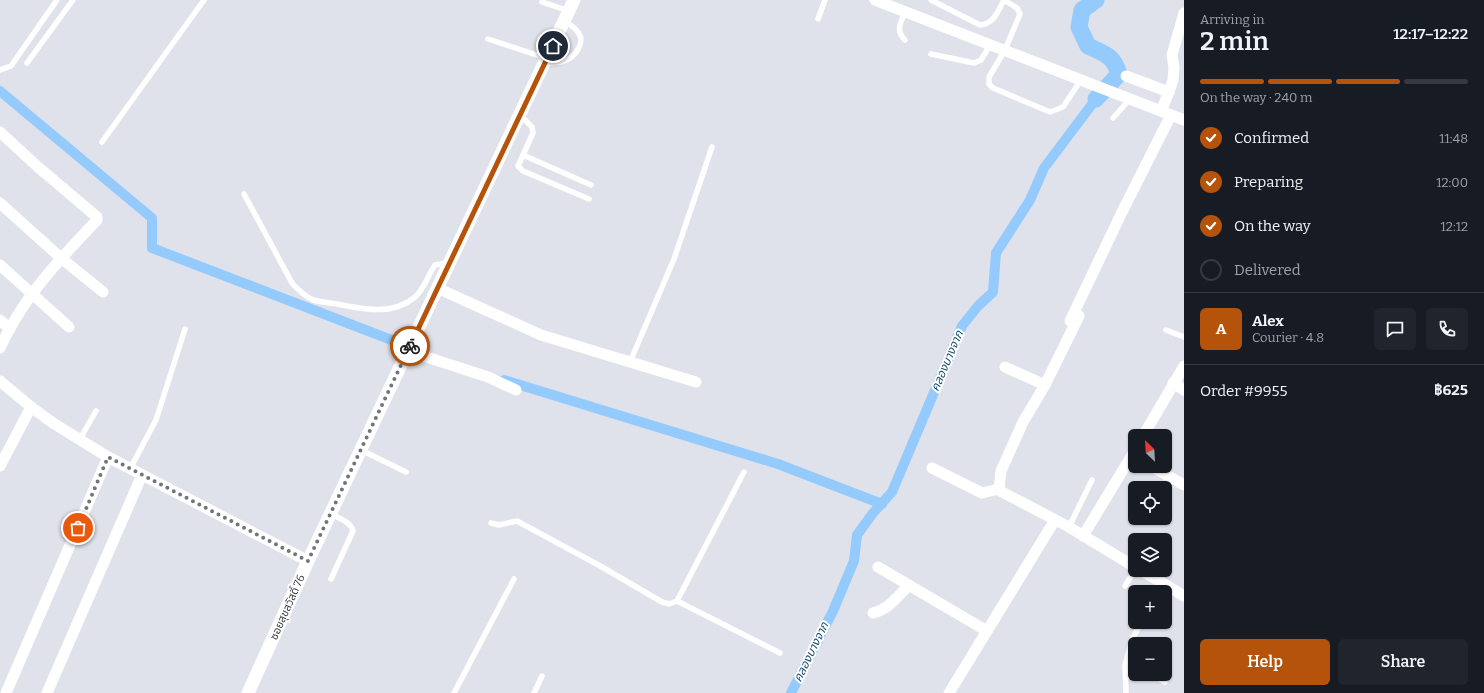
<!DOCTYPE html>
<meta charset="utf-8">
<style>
body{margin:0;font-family:Bitter,"Noto Sans Thai",serif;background:#20242c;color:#f1f3f6;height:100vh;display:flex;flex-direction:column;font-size:15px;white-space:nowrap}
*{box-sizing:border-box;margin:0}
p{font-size:13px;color:#9ea1a6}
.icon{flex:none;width:22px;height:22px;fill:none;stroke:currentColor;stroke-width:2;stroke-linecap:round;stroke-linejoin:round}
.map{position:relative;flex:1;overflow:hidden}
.drawer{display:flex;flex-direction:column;background:#171b24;width:300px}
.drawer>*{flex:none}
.needle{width:26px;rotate:335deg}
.tools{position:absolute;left:1128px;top:429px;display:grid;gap:8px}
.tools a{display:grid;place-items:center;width:44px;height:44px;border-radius:6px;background:#171b24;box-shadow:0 1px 3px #0004;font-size:20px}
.pin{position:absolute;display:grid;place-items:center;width:34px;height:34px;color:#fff;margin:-17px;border:2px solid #fff;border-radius:50%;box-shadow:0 1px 4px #0007}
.courier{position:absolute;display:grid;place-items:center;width:40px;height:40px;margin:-20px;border:3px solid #b45309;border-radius:50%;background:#fff;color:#222;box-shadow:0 1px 5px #0007}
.headline em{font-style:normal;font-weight:600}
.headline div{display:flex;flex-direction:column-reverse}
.headline{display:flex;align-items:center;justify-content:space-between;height:68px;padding:0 16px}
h1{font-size:26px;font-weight:600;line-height:30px}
.bar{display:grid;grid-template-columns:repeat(4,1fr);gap:6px 4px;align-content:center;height:48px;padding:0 16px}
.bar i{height:5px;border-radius:3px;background:#363941}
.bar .on{background:#b45309}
.bar p{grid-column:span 4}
.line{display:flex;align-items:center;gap:10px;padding:0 16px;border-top:1px solid #363941}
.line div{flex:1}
.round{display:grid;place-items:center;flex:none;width:42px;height:42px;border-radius:6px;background:#20242c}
ol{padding:0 16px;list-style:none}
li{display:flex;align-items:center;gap:12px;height:44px}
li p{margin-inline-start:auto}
li .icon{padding:4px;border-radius:50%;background:#b45309;color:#fff;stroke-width:4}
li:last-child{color:#9ea1a6}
li i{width:22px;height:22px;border:2px solid #363941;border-radius:50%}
.button{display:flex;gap:8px;margin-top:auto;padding:8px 16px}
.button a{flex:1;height:46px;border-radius:6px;background:#b45309;color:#fff;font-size:16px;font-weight:600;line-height:46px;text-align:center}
.button a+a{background:#20242c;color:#f1f3f6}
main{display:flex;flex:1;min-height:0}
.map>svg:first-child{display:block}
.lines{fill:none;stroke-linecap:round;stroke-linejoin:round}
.canal{stroke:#94cbfc;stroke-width:10}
.river{stroke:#94cbfc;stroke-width:17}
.service{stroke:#fff;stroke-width:5.5}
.minor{stroke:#fff;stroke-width:11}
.tertiary{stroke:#fff;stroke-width:13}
.done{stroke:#74757b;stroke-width:4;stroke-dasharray:0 7.2}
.route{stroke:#b45309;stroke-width:5}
.labels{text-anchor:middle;stroke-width:4;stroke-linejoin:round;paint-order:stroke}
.street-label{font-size:11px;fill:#3a3b3f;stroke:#fff}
.water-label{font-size:12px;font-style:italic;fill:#1a4d75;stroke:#fff}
</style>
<main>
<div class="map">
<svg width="1184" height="693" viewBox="0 0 1184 693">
<rect width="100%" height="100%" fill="#e0e2eb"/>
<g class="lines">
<g class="canal">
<polyline points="0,91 152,218 152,248 415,349"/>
<polyline points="504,380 778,464 882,504"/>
<polyline points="791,693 833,611 854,561 857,535 873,513 892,492 962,326 978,306 993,292 996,253 1030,200 1044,168 1096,99"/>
</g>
<path class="river" d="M1096,0L1082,10L1079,27L1088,46C1105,54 1113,55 1119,74L1096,99"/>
<g class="service">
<path d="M931,0L980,25C994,24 998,11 1004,0"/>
<polyline points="1004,0 1017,8 1020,14 1005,50 989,77 989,84 993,88 1050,112 1063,107 1081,80"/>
<polyline points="542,2 569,11"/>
<path d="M905,12C901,22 895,31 905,40"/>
<polyline points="818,19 825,0"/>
<polyline points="488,39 546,58"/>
<polyline points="931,54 974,63 981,60 990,45"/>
<polyline points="27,63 73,0"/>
<path d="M546,63C551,63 557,63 561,62C574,59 588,42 577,31C574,27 569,24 565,21"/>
<polyline points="0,70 11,66 57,0"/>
<polyline points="520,115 532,127 533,133 518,166 523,171 589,199"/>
<polyline points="1113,118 1130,99"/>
<polyline points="102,142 204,0"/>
<polyline points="523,155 591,185"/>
<path d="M244,194L292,283C298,290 305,296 313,300C321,302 330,303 337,304C363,309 391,316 414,298C424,290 428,275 435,265L449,263"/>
<polyline points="1166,330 1184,337"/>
<polyline points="630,362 674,259 712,147"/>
<polyline points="80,439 96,411"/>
<polyline points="361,450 406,472"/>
<polyline points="130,469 156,420 185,329"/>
<path d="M331,514C339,518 351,522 353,531L331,579"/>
<polyline points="491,523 499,525 517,521 602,567 662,602 669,604 677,601 744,472"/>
<polyline points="1069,527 1092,480"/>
<polyline points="1130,563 1135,555"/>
<polyline points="1125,586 1135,570"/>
<polyline points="677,601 780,653"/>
<polyline points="1147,674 1151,674 1165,682"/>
<polyline points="1126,677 1141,674"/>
<polyline points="454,693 514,579"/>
<polyline points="534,693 542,676"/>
<polyline points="1126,693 1125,665 1133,637 1142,622"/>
</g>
<g class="minor">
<polyline points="875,0 1184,120"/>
<polyline points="1126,76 1169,92"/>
<polyline points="1161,111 1169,92 1173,80 1174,68 1172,55 1184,13"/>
<path d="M0,132L38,167L97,217V220C70,249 42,277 21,310C13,322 6,335 0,348"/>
<polyline points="0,203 61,258 103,292"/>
<polyline points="0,265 69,327"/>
<polyline points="437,288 541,335 696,382"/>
<polyline points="1079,316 1045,385 1023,422 1001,471 999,489 1002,492 1069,527 1135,567"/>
<polyline points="0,320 10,329"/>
<polyline points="1070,321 1122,212 1171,115"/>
<polyline points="408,351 488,377 516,390"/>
<polyline points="1005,367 1045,385"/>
<polyline points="0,381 31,407 53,423 108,457 308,561"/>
<polyline points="1173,383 1184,390"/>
<polyline points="1143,436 1184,366"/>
<polyline points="0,466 31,407"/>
<polyline points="1151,466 1184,485"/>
<polyline points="932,468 982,493 999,489"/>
<polyline points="1083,536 1135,450"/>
<polyline points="878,567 987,631"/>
<polyline points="1141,570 1184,596"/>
<path d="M873,613C888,610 899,595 909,585"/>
<polyline points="6,693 108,457"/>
<polyline points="47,693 142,475"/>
<polyline points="949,693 1055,520"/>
</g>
<polyline class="tertiary" points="248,693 308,561 574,0"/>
</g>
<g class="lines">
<polyline class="done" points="78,528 108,457 308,561 410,346"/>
<polyline class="route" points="410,346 553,46"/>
</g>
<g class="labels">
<g class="street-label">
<text transform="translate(287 607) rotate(-66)" y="4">ซอยสุขสวัสดิ์ 76</text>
</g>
<g class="water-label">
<text transform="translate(947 361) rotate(-67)" y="4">คลองบางจาก</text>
<text transform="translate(811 652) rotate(-64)" y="4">คลองบางจาก</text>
</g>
</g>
</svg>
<div class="tools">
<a><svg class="needle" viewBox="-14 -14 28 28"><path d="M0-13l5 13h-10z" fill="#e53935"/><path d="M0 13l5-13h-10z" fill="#9ea1a6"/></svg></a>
<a><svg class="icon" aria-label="locate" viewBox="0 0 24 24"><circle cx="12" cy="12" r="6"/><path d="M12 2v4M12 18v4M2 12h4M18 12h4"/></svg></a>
<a><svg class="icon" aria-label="layers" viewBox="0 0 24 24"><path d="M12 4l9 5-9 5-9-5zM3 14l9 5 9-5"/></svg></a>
<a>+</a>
<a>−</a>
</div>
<div class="pin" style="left:78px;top:528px;background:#ea580c"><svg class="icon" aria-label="bag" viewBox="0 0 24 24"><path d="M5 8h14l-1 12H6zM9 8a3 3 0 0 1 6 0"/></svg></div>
<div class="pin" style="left:553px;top:46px;background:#1f2937"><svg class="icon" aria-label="home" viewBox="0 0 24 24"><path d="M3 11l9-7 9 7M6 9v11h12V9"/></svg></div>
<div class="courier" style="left:410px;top:346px"><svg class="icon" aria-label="bike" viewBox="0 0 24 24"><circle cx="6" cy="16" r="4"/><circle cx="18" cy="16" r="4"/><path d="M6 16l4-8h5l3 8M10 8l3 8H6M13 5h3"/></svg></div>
</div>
<section class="drawer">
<div class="headline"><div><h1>2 min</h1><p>Arriving in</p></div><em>12:17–12:22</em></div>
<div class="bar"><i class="on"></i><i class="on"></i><i class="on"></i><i></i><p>On the way · 240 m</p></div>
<ol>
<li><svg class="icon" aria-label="check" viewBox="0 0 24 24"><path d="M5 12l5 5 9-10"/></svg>Confirmed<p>11:48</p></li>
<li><svg class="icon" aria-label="check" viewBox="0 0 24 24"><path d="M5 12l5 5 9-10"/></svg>Preparing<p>12:00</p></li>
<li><svg class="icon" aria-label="check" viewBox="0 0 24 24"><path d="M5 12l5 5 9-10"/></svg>On the way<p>12:12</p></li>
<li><i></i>Delivered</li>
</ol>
<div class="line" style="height:72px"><b class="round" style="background:#b45309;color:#fff">A</b><div><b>Alex</b><p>Courier · 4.8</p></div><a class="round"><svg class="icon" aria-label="chat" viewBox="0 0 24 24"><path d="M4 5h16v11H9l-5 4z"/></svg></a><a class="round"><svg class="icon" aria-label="phone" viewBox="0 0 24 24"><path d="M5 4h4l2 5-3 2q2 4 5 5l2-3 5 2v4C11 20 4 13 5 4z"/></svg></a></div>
<div class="line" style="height:52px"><div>Order #9955</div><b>฿625</b></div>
<div class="button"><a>Help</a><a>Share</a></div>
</section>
</main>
